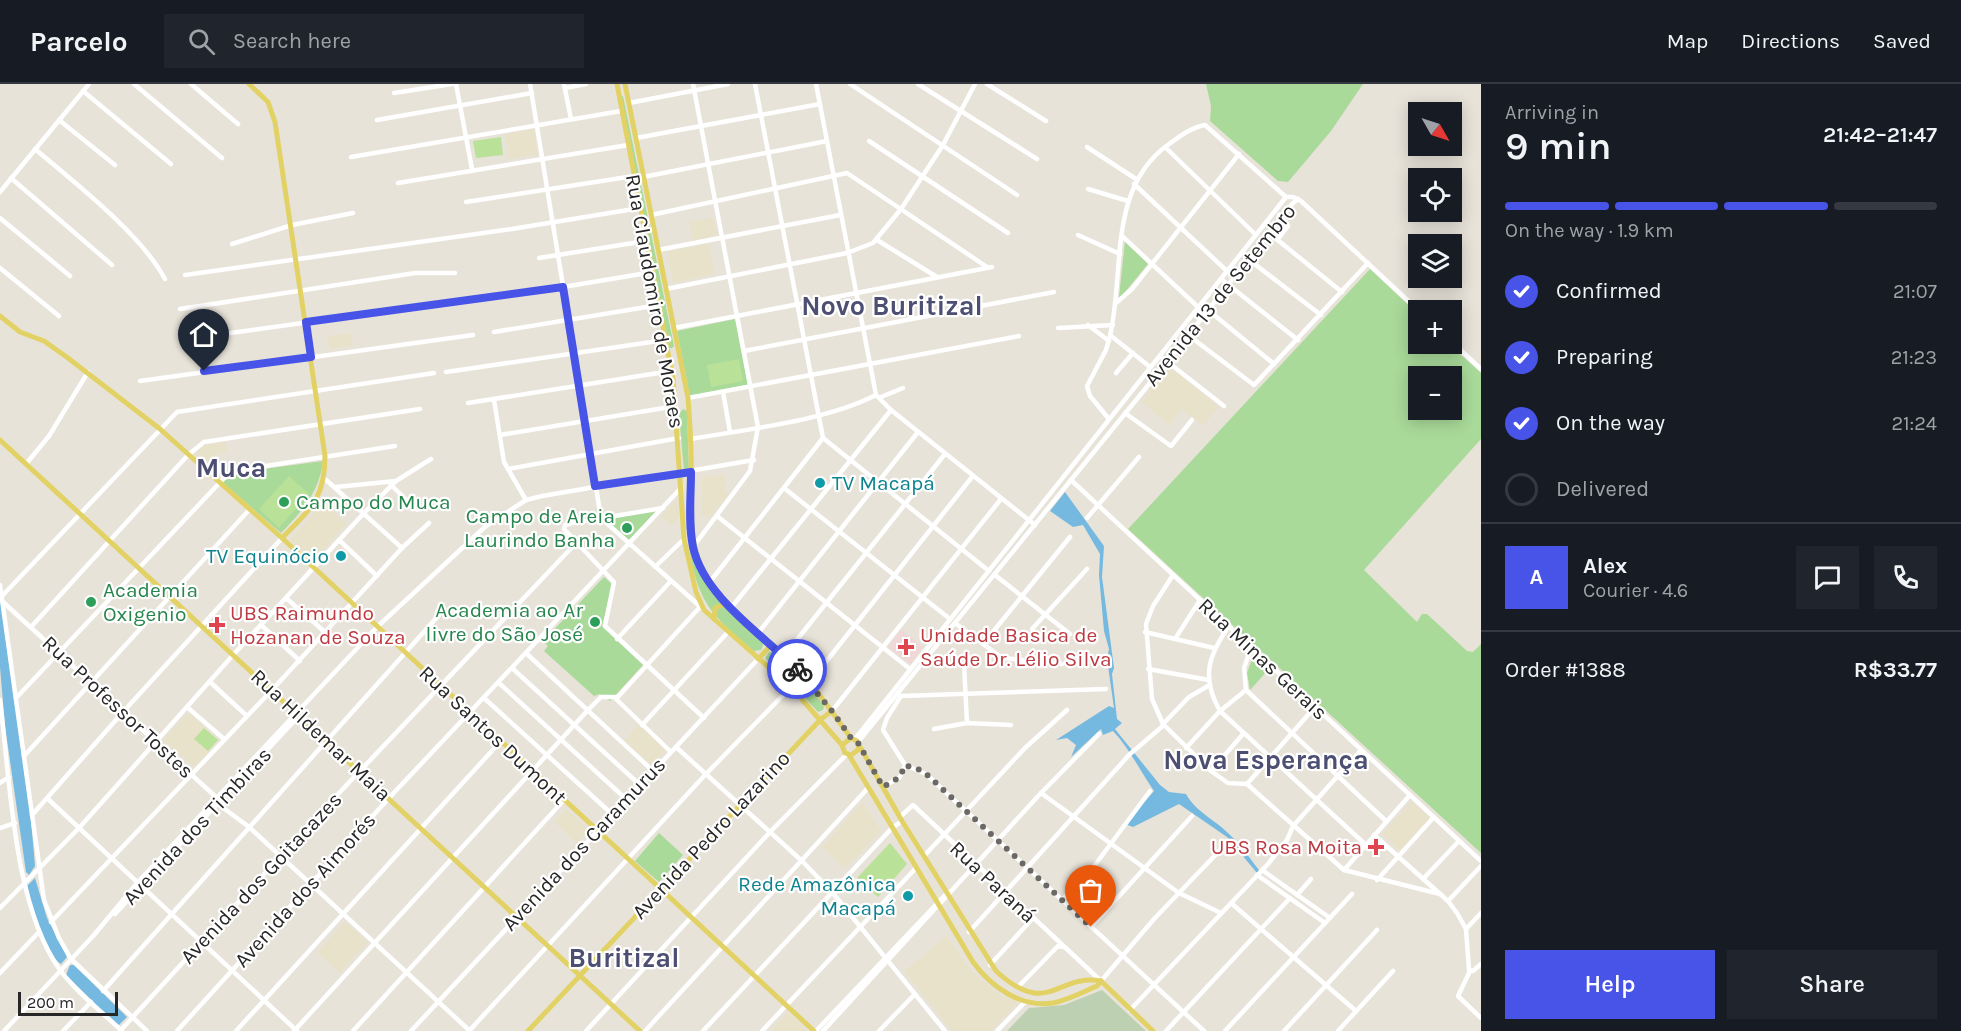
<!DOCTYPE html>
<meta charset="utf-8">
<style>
body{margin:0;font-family:Karla,sans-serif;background:#20242c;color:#f1f3f6;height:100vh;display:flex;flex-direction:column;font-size:22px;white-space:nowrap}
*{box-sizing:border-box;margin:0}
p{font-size:20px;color:#9ea1a6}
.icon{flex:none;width:33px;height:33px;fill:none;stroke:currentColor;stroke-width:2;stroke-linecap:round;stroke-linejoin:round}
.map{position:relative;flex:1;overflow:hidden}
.sheet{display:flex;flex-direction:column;background:#171b24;width:480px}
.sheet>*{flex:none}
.needle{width:39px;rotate:129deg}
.buttons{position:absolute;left:1408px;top:18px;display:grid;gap:12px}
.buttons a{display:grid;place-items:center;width:54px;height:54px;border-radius:0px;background:#171b24;box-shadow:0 3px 15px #0003;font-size:30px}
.scale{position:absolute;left:18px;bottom:15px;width:100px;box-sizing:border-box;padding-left:6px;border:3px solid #272727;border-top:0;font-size:16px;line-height:21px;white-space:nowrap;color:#272727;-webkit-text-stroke:4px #fff;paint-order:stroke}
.pin{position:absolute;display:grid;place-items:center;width:51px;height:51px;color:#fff;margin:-62px -26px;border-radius:50% 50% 50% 0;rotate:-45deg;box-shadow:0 0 6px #0007}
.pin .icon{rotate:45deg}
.courier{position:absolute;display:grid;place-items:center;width:60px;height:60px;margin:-30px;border:4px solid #4754e7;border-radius:50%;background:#fff;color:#222;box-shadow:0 2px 8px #0007}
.summary em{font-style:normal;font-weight:600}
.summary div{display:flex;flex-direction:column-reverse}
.summary{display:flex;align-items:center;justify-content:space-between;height:102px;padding:0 24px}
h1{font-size:39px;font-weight:600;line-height:45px}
.bar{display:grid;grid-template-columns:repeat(4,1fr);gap:9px 6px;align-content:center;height:72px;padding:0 24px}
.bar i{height:8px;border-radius:4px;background:#363941}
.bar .on{background:#4754e7}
.bar p{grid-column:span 4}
.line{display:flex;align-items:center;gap:15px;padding:0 24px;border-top:2px solid #363941}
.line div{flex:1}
.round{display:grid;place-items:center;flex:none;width:63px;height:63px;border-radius:0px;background:#20242c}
ol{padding:0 24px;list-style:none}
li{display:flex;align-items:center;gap:18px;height:66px}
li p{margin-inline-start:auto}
li .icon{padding:6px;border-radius:50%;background:#4754e7;color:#fff;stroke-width:4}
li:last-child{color:#9ea1a6}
li i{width:33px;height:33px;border:3px solid #363941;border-radius:50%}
.action{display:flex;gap:12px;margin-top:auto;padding:12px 24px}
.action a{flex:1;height:69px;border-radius:0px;background:#4754e7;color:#fff;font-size:24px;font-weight:600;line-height:69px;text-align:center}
.action a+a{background:#20242c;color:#f1f3f6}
header{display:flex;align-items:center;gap:36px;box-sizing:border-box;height:84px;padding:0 30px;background:#171b24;border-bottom:2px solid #363941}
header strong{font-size:28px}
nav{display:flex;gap:33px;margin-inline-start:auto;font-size:21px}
.search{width:420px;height:54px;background:#20242c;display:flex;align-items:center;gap:15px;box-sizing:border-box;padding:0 21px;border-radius:0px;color:#9ea1a6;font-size:22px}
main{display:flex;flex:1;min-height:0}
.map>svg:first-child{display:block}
.education{fill:#e9e2ca}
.medical{fill:#efd8d7}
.green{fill:#a9da9a;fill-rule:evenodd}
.cemetery{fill:#bdd0b2}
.pitch{fill:#b9e197}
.water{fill:#75b9e1}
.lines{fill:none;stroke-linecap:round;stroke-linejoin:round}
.minor{stroke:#fff;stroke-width:4.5}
.major{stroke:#e2d265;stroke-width:5}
.done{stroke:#6b6965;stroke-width:6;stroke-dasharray:0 10.8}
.route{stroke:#4754e7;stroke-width:8}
.culture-dot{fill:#0f9aa8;stroke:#fff;stroke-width:2}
.leisure-dot{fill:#2e9e5b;stroke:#fff;stroke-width:2}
.health-dot{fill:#e0444e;stroke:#fff;stroke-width:2}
.labels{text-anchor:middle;stroke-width:4.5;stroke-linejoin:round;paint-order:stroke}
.street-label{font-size:21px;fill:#272727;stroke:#fff}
.culture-label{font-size:21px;fill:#0d838f;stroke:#fff;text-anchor:end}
.leisure-label{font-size:21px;fill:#27864d;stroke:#fff;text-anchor:start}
.health-label{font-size:21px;fill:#be3a42;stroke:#fff;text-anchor:start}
.district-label{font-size:27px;font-weight:bold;fill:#4c4f72;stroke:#fff}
</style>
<header>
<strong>Parcelo</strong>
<div class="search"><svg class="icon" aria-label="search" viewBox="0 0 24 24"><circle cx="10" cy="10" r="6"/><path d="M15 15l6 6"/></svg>Search here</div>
<nav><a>Map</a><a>Directions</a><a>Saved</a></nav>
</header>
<main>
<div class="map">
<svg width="1481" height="947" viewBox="0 0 1481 947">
<rect width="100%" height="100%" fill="#e8e3d9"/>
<g class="education">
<polygon points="534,45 538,71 509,75 505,50"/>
<polygon points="713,133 717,151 693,157 689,138"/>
<polygon points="709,160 715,190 673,199 667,167"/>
<polygon points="351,249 353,262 330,265 327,252"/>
<polygon points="1169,283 1219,323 1203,342 1182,325 1169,341 1141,318"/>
<polygon points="225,357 227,368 218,369 208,381 195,370 203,362"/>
<polygon points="725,391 725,408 729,410 709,434 701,431 702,393"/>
<polygon points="678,414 679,433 672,442 661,432"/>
<polygon points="323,419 346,440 313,477 290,456"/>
<polygon points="188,629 219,656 195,683 163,657"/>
<polygon points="639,641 666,666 651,681 624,656"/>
<polygon points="1412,717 1430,734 1400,767 1382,750"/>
<polygon points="863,718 881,747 845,785 822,763"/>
<polygon points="566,725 589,746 577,759 554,738"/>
<polygon points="345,838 368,858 340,889 317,868"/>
<polygon points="947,852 973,889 998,910 1018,918 991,947 952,947 904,887"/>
<polygon points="787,929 788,929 808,947 771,947"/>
</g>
<polygon class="medical" points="901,546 923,563 911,580 888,563"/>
<g class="green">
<polygon points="1206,0 1363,0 1331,47 1288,98 1278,97 1210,37 1211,22"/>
<polygon points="623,12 674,262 672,264 669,264 621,13"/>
<polygon points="1125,157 1148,180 1120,214 1119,213"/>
<path d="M1370,185L1419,231V260H1449L1481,289V355L1364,486L1417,538L1422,530H1427L1467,567L1473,568L1481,560V769L1128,445ZM1419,292H1452V326H1419Z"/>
<polygon points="735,235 748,301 690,312 677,247"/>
<polygon points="683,325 687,327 689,387 684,387 679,330"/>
<path d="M323,377C319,409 302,427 281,449L222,398L240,388Z"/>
<polygon points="657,426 628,457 604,435"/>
<path d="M689,463L713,509L765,557L761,566L754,567C712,531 698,520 689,463Z"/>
<polygon points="604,493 613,501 602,542 643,581 610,617 600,610 594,612 544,567 548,562 543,557"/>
<polygon points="769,568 775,568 793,585 791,594 785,595 765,574"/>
<polygon points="1254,570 1270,584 1250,606 1247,589"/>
<polygon points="806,598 824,622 823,626 818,628 796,604"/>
<polygon points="659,749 683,771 659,798 635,777"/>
</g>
<polygon class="cemetery" points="1102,906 1146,947 1007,947 1029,924 1064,921"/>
<g class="pitch">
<polygon points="501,53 503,71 476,74 473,57"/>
<polygon points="739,275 743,297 711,303 707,281"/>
<polygon points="289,392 309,410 279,444 259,425"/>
<polygon points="204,644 218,656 208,667 194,655"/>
<polygon points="890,759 907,780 878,813 857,794"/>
</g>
<g class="water">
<path d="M1065,408L1104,462L1102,493L1114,584L1112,590L1117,635L1122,639L1115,645L1160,701L1169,708L1186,710C1196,728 1214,735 1228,749C1240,760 1249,773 1259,786L1257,789L1227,753L1179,720L1133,743L1125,740L1154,707C1140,687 1130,665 1113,647L1103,651L1101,645L1071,673L1076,661L1067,654L1056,656L1109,622L1114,624L1107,575L1109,565L1104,547L1099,491L1100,470L1083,441L1073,443L1050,427Z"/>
<polygon points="0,513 31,736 35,782 29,791 26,788 5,642 0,583"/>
<path d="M35,794L47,834L67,873L61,880C45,870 32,822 27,802Z"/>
<polygon points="70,881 74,881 127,933 118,942 66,891"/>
</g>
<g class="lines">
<g class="minor">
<polyline points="134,0 222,74"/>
<polyline points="191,0 238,40"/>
<polyline points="456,0 472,85"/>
<polyline points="530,0 601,434 704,526"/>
<polyline points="564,0 571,35"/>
<polyline points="693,0 758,343 750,387 693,463"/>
<polyline points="755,0 823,354 989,487"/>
<polyline points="816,0 876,311 891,326 1035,441"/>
<polyline points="850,0 1017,111"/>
<polyline points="918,0 1037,75"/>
<polyline points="987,0 1046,37"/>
<polyline points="565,4 586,0"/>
<polyline points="83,7 171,80"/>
<polyline points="394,9 452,0"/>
<polyline points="629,19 728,0"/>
<polyline points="59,36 115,81"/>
<polyline points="377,36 532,9"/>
<polyline points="636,54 820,20"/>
<polyline points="869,57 1008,149"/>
<polyline points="1087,63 1136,95"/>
<polyline points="1165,63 1256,151"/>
<path d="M35,65C75,99 141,150 165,195"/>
<polyline points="351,73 621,27"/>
<polyline points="643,93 827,57"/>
<polyline points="11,94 112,181"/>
<polyline points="398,99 628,61"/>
<polyline points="1134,100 1227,187"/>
<polyline points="1088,105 1128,117"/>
<polyline points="0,108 89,0"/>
<polyline points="466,118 634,92"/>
<polyline points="651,131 847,89 987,183"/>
<polyline points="0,134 70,192"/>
<polyline points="1269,149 1342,208"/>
<polyline points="1078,151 1120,170"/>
<polyline points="1122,152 1198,223"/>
<polyline points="1278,155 1288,142 1279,131"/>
<polyline points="877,156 937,193"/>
<polyline points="232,160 292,141 353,129"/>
<polyline points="658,166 840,131"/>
<polyline points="539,174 646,157"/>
<polyline points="1248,175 1321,231"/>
<polyline points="0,184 59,232"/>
<polyline points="185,191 512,145 640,124"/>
<polyline points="1221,195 1298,256"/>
<polyline points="666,205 847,169 873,159 901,125 943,61 975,0"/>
<polyline points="1116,219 1132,205 1239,70"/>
<polyline points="180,225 415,189 455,189"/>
<polyline points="1208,226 1274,280"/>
<polyline points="1088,241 1109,257"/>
<polyline points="674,244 992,183"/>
<polyline points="1058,244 1113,241"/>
<polyline points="494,248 659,221"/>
<polyline points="1110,251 1150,283"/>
<polyline points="1188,251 1254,301 1368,179"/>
<polyline points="187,255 563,203 653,188"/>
<polyline points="1452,258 1481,285"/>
<polyline points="744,267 1054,208"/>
<polyline points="1160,272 1224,322"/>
<polyline points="446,288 665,256"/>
<polyline points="1116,289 1133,269"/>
<polyline points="140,297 473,251"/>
<polyline points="723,308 730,348"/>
<polyline points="881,313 903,304"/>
<polyline points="688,314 1019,252"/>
<polyline points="494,316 504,378 526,416"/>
<polyline points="468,319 671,287"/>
<polyline points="1125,329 1171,362 1192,336"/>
<path d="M1109,335L1090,312L1087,302L1106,266L1110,252C1125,187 1107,104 1169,60C1179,53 1192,43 1205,41L1286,113"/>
<polyline points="500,351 676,322"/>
<path d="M691,355C748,345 825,337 876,311"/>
<polyline points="26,380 49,352 88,288"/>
<polyline points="508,385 679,354"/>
<polyline points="325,395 402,464"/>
<polyline points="1071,396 1481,777"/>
<polyline points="391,401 417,426"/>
<polyline points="336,403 396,397"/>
<polyline points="784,404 950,535"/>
<polyline points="663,424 572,439 565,441 564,445 614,498 605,542 704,634"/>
<polyline points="717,432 910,585"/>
<polyline points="1087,434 1139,373"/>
<polyline points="339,456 377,492"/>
<polyline points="655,483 684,455"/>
<polyline points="995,491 1070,550"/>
<polyline points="1173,491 1153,522 1146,540 1152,615 1163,640 1211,687 1228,699 1247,700"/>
<polyline points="709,499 823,354"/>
<polyline points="0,501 44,816 59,854 71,875 147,947"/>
<polyline points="2,512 177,328 434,289"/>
<polyline points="286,514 326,549"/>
<polyline points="3,518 217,714 218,720 249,743 470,947"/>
<polyline points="731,524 891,326"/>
<polyline points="955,539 1002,574 1062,580"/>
<polyline points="261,541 300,577"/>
<path d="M1229,542C1208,572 1201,594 1220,627L1366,761"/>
<polyline points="31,543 188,371 204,358 420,325"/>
<polyline points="1032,545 1087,485"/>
<polyline points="759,548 918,348"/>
<polyline points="1145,548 1214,564"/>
<polyline points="617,555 670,498"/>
<polyline points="1175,555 1200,516"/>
<polyline points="983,560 1070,453"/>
<polyline points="1251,564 1244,584 1246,606 1386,737"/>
<polyline points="526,569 653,687"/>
<polyline points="784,572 945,370"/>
<polyline points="964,580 967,639"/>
<polyline points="512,584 640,701"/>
<polyline points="1148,585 1209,596"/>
<polyline points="210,598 247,632"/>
<polyline points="810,598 972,393"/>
<polyline points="499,599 626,715"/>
<polyline points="901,612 887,634 883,646 905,681 926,690 1204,947"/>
<polyline points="901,612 1106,605"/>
<polyline points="16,614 226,392 239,386 395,362"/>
<polyline points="484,614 612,730"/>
<path d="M0,616C10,695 13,821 60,886C76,908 102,928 122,947"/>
<polyline points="187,623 224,655"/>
<polyline points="832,627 1001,415"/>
<polyline points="1163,640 1189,613 1208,602"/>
<polyline points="642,641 728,548"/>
<polyline points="934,645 967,639 1011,641"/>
<polyline points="855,655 1286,113 1293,113 1301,117 1419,227"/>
<polyline points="858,658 1167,278 1292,120 1298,115"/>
<polyline points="676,663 802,777 832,808 945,947"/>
<polyline points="1186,664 1220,627 1246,606"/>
<polyline points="671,668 616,615 699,524"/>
<polyline points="24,672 249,426"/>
<polyline points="1211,687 1243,650"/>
<polyline points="0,699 9,693"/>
<polyline points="1247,700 1344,786 1440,810"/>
<polyline points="1247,700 1315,623"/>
<polyline points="883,703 900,693 905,681"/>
<polyline points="1041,709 1179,809 1221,829"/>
<polyline points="48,715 297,947"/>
<polyline points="32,731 123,628 282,454"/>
<polyline points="900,733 913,721 1101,897 1154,835 1224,762"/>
<polyline points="0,744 15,739"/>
<polyline points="1374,751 1448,817 1457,829 1466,845 1469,886 1473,887 1481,880"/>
<polyline points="924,772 1025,664 1067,626"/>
<polyline points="1262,786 1330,834"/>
<polyline points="1344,786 1410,711"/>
<polyline points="1257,791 1325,839"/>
<polyline points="1423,795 1459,757"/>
<polyline points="1377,796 1434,733"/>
<polyline points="1297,811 1311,795"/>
<polyline points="1062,816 1095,781 1150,707"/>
<polyline points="1448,817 1481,782"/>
<polyline points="1231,819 1356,927"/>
<polyline points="0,824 79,744 234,570 364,429 396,397 431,375"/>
<polyline points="115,830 295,636"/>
<polyline points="51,838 272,606 402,464 429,439"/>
<polyline points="1091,843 1192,732"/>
<polyline points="1466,845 1481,829"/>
<polyline points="969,848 1130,670 1164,641"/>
<polyline points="94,851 138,798 377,543 486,442 526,416 542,412 754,376"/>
<polyline points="990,881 1033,834"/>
<polyline points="1470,887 1458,912 1481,934"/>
<polyline points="0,889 39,848"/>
<polyline points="1018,903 1058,862 1063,863"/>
<polyline points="103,907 439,531"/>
<polyline points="1130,926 1268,780 1287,756 1293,742 1361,666"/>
<polyline points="4,947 94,851"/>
<polyline points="63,947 91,918"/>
<polyline points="120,947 321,728 576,459"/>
<polyline points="177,947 389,714 681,404"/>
<polyline points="236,947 500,658"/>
<polyline points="294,947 588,626 601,613 617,613"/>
<polyline points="353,947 563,717"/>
<polyline points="411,947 758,575"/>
<polyline points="469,947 705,691 791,603"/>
<polyline points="586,947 770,748 847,670"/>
<polyline points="645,947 868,704"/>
<polyline points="703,947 892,744 902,737"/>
<polyline points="762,947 916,784"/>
<polyline points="816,947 948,808"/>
<polyline points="823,947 1041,709 1099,650"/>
<polyline points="879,947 915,910"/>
<polyline points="997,947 1026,917"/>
<polyline points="1166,947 1290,814"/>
<polyline points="1225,947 1352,810"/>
<polyline points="1284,947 1377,846"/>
<polyline points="1338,947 1393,887"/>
</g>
<g class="major">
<path d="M249,0L268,18L275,38L325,372C325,415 310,425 282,454"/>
<polyline points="617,0 673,295 684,455 696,508 704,526 791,603 842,661"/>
<path d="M625,0L688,314C690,340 692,366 691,393C691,437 688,475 718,511L810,598L851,654L857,657L859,665L851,671L845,669L842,661L851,654"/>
<polyline points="0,232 20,248 44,257 68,274 160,345 282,454 814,947"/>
<polyline points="0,356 640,947"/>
<polyline points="714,535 715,524 727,519"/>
<polyline points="758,575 772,560"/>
<path d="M859,661L902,737L996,887C1048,935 1057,889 1101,897"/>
<path d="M849,671L973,878C991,903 1021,924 1053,919C1068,916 1083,908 1097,902L1101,897"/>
<polyline points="1101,897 1153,947"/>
<polyline points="528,947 821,635 832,627"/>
</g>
</g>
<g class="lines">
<polyline class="done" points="797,585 832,627 851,654 857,657 883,703 900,693 905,681 923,687 1091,843"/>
<path class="route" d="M204,287L311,273L306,238L563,203L595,402L691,388C691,412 688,439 693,463C704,513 762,550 797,585"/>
</g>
<g class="culture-dot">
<circle cx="820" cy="399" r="6"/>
<circle cx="341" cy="472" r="6"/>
<circle cx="908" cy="812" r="6"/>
</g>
<g class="leisure-dot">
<circle cx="284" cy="418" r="6"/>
<circle cx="627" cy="444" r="6"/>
<circle cx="91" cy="518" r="6"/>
<circle cx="595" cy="538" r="6"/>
</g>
<g class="health-dot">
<path d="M214 532h6v6h6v6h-6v6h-6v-6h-6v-6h6z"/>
<path d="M903 554h6v6h6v6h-6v6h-6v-6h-6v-6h6z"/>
<path d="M1373 754h6v6h6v6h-6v6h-6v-6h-6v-6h6z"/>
</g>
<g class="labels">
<g class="street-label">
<text transform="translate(1220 211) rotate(-51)" y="7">Avenida 13 de Setembro</text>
<text transform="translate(655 217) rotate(80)" y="7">Rua Claudomiro de Moraes</text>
<text transform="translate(1263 575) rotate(43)" y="7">Rua Minas Gerais</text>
<text transform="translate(118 623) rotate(43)" y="7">Rua Professor Tostes</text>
<text transform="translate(321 651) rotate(43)" y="7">Rua Hildemar Maia</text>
<text transform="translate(493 651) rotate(43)" y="7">Rua Santos Dumont</text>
<text transform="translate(197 742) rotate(-47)" y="7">Avenida dos Timbiras</text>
<text transform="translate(711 751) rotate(-47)" y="7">Avenida Pedro Lazarino</text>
<text transform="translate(584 760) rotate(-47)" y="7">Avenida dos Caramurus</text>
<text transform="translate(261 794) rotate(-47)" y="7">Avenida dos Goitacazes</text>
<text transform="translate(993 798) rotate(43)" y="7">Rua Paraná</text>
<text transform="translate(305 806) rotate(-48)" y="7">Avenida dos Aimorés</text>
</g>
<g class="culture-label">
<text x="832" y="406" text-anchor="start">TV Macapá</text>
<text x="329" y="479">TV Equinócio</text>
<text x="896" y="807">Rede Amazônica<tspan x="896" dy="24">Macapá</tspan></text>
</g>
<g class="leisure-label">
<text x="296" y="425">Campo do Muca</text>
<text x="615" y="439" text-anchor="end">Campo de Areia<tspan x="615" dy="24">Laurindo Banha</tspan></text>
<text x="103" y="513">Academia<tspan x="103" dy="24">Oxigenio</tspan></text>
<text x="583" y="533" text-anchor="end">Academia ao Ar<tspan x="583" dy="24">livre do São José</tspan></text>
</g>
<g class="health-label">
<text x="230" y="536">UBS Raimundo<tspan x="230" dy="24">Hozanan de Souza</tspan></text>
<text x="920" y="558">Unidade Basica de<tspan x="920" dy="24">Saúde Dr. Lélio Silva</tspan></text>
<text x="1362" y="770" text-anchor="end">UBS Rosa Moita</text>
</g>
<g class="district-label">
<text x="892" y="231">Novo Buritizal</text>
<text x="231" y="393">Muca</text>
<text x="1266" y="685">Nova Esperança</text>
<text x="624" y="883">Buritizal</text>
</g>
</g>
</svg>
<div class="buttons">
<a><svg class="needle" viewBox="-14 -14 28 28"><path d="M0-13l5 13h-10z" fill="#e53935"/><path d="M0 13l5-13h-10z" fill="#9ea1a6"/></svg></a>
<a><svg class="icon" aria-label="locate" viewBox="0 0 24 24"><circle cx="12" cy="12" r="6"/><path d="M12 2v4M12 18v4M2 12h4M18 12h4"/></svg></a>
<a><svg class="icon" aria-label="layers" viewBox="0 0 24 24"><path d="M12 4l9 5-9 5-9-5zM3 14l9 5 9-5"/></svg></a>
<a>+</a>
<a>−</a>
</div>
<div class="scale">200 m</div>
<div class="pin" style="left:1091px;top:843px;background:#ea580c"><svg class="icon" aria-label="bag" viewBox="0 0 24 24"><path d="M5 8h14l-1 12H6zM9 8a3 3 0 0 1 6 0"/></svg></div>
<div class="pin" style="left:204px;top:287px;background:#1f2937"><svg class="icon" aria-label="home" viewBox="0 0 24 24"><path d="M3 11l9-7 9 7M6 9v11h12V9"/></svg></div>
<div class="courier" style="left:797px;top:585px"><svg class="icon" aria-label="bike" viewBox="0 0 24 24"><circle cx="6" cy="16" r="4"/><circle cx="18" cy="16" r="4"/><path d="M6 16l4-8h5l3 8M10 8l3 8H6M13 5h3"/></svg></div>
</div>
<section class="sheet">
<div class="summary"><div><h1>9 min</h1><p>Arriving in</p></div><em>21:42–21:47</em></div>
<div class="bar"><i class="on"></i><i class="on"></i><i class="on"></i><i></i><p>On the way · 1.9 km</p></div>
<ol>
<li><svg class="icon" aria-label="check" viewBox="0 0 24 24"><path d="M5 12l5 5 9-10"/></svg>Confirmed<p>21:07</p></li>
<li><svg class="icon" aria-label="check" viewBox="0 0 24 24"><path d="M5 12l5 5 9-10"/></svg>Preparing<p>21:23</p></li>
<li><svg class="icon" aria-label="check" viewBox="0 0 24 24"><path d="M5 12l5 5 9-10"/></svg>On the way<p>21:24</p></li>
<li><i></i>Delivered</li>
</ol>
<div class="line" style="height:108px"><b class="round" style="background:#4754e7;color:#fff">A</b><div><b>Alex</b><p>Courier · 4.6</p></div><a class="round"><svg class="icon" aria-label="chat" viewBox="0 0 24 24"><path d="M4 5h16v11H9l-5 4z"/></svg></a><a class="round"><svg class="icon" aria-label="phone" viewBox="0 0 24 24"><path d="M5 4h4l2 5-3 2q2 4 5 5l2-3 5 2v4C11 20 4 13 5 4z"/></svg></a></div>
<div class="line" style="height:78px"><div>Order #1388</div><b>R$33.77</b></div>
<div class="action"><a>Help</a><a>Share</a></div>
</section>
</main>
